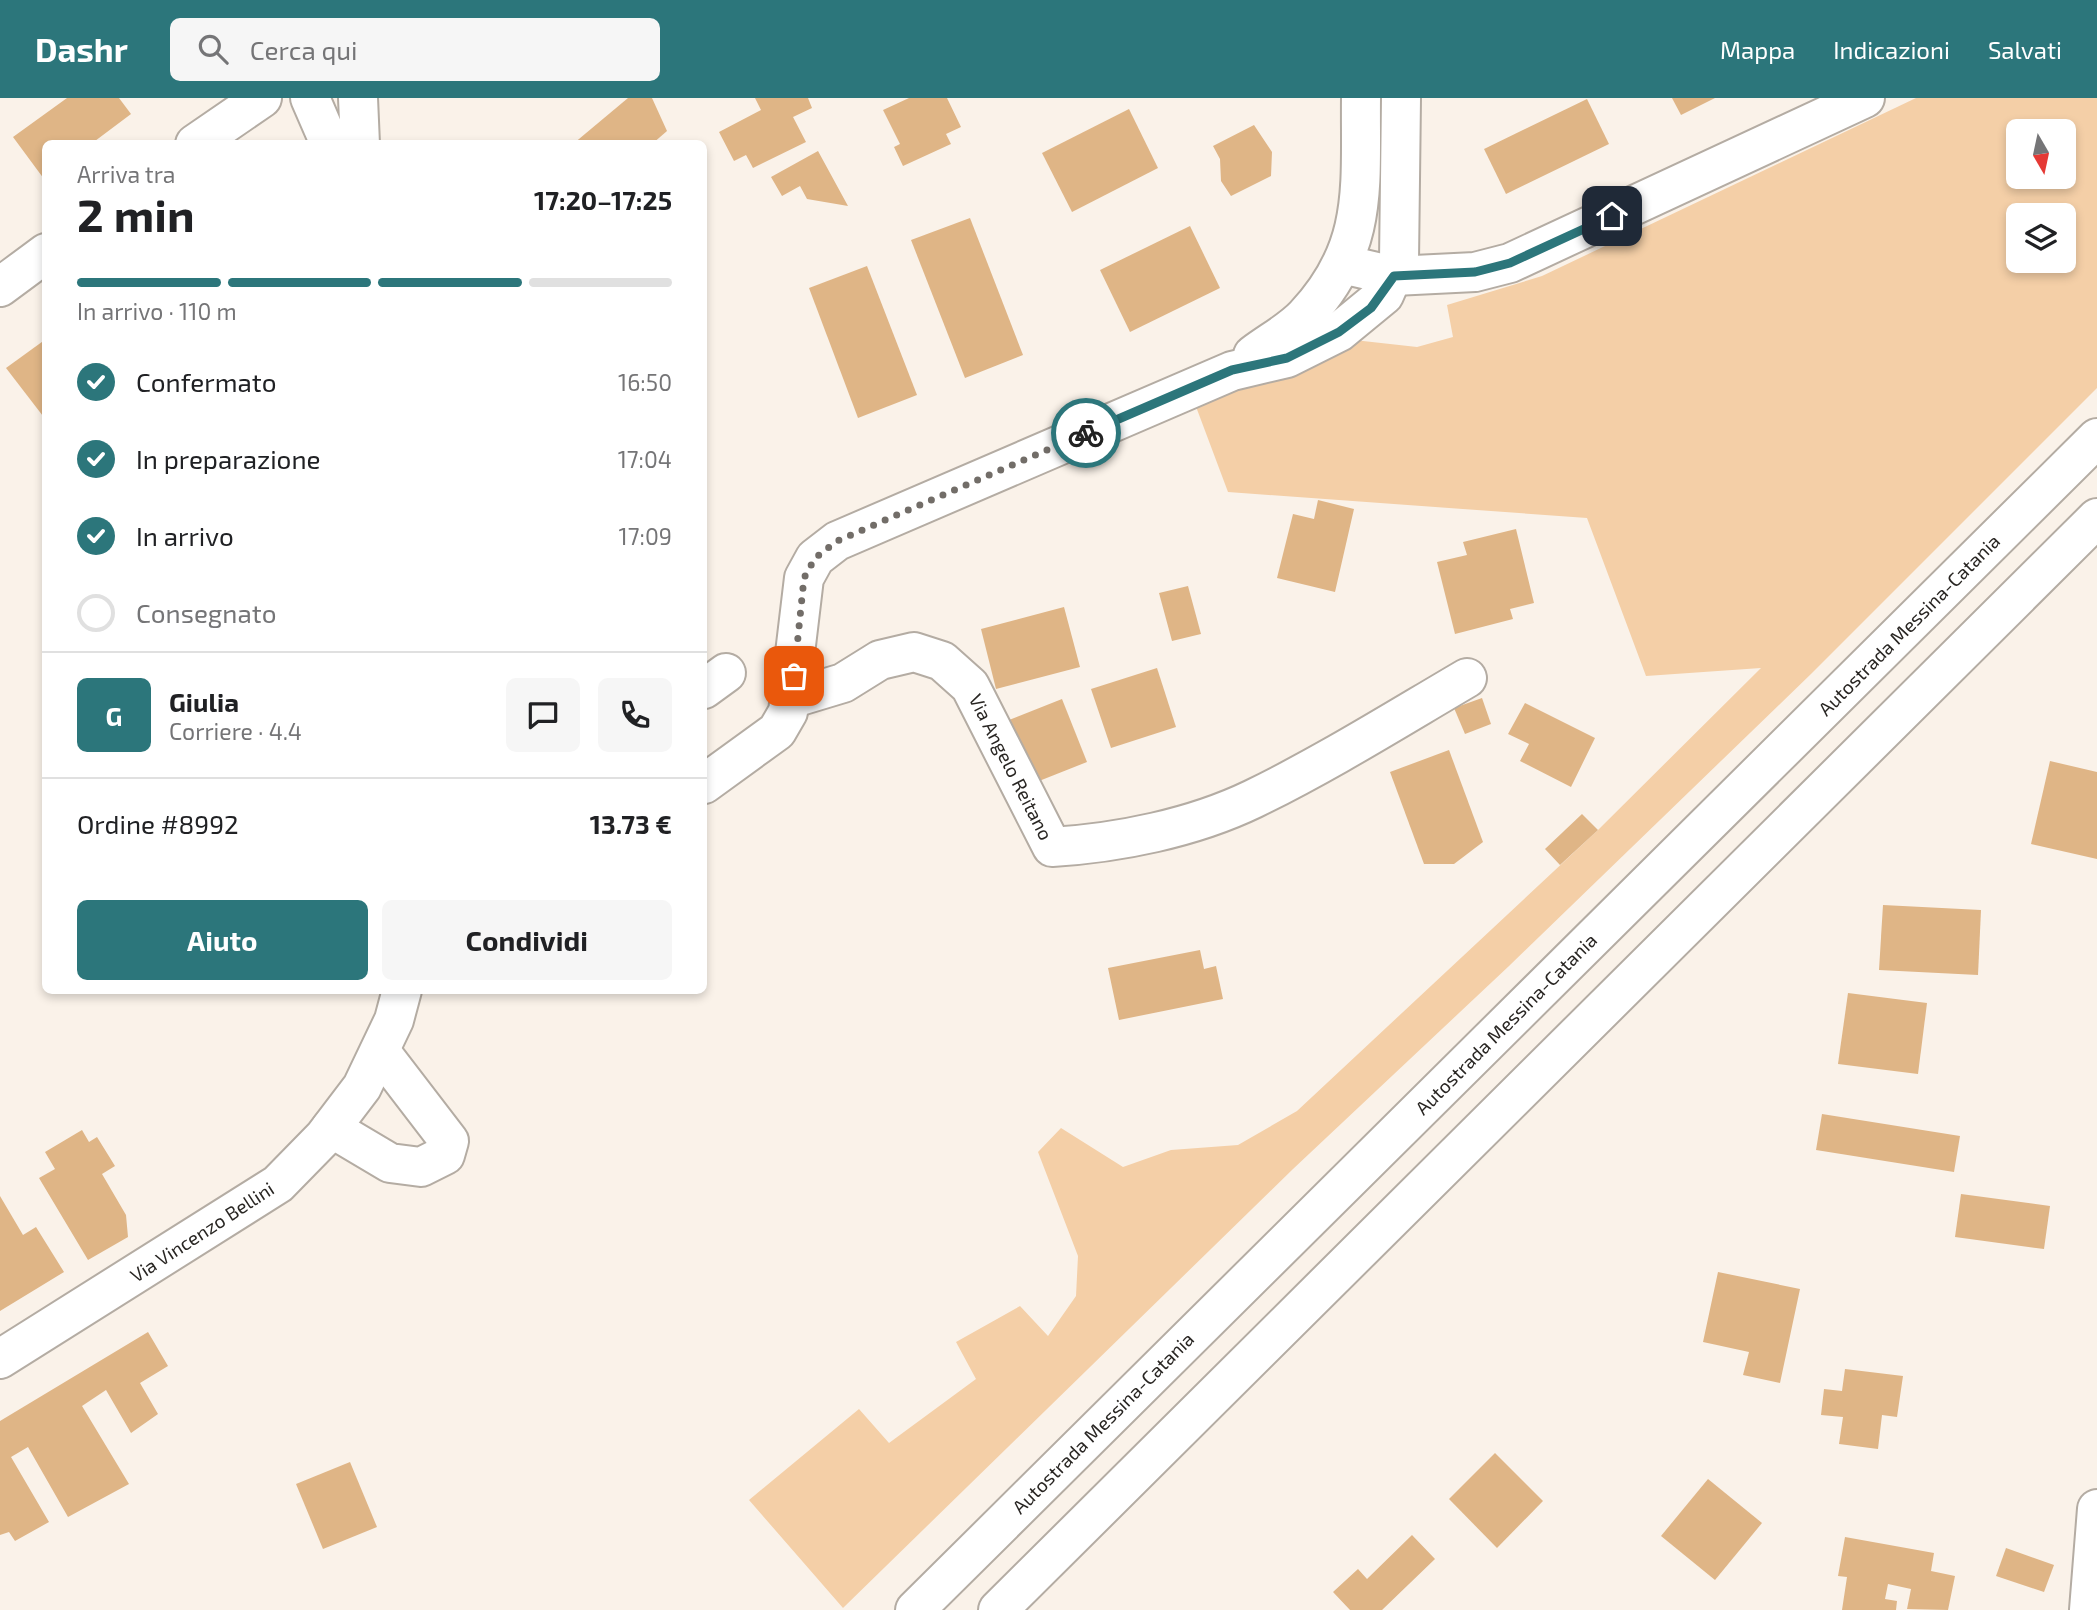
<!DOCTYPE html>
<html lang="it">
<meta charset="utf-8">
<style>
body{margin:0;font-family:"Exo 2",sans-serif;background:#f6f6f6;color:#202124;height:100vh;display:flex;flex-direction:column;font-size:26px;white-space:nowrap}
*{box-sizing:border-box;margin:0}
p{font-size:23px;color:#757577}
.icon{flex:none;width:38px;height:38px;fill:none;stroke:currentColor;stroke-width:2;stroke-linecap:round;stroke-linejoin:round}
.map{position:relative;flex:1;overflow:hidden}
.side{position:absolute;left:42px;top:42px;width:665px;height:854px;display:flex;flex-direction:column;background:#fff;border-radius:10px;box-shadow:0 4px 10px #0003}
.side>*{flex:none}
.needle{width:46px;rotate:171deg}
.controls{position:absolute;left:2006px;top:21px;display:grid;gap:14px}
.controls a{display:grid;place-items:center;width:70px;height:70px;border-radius:10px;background:#fff;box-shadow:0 4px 10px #0003;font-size:35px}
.pin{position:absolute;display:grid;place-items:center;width:60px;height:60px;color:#fff;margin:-30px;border-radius:14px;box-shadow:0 4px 10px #0006}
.courier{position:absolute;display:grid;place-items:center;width:70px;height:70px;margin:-35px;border:5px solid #2c767b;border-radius:50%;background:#fff;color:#222;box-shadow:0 2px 9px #0007}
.headline em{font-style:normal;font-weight:700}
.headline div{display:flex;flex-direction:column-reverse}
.headline{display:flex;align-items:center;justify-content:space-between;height:119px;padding:0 35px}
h1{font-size:46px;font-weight:700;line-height:52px}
.bar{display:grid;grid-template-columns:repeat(4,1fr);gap:10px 7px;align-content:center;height:84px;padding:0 35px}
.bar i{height:9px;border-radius:5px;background:#e0e0e0}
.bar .on{background:#2c767b}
.bar p{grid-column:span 4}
.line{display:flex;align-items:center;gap:18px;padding:0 35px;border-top:2px solid #e0e0e0}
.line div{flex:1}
.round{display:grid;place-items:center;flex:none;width:74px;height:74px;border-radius:10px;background:#f6f6f6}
ol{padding:0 35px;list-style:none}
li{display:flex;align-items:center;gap:21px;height:77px}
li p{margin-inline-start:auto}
li .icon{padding:7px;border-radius:50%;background:#2c767b;color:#fff;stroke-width:4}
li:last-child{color:#757577}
li i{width:38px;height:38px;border:4px solid #e0e0e0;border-radius:50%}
.primary-button{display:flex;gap:14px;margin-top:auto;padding:14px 35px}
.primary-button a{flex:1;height:80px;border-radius:10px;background:#2c767b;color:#fff;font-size:28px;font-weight:700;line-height:80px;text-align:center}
.primary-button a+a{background:#f6f6f6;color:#202124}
header{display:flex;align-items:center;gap:42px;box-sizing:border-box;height:98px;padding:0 35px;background:#2c767b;color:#fff}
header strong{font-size:33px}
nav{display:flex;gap:38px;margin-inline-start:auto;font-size:24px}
.search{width:490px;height:63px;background:#f6f6f6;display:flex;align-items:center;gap:18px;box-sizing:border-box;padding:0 24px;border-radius:10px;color:#757577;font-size:26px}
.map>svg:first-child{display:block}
.green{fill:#f4cfa7;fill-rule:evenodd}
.building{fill:#dfb586}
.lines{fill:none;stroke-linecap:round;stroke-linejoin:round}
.minor-casing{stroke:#b4aca3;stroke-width:42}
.highway-casing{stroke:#b4aca3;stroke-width:42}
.minor{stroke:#fff;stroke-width:38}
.highway{stroke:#fff;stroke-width:38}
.done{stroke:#726d68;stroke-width:7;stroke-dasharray:0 12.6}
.route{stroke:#2c767b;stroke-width:9}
.labels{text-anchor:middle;stroke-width:6;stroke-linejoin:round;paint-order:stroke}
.street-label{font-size:19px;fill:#292623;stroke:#fff}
</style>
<header>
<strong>Dashr</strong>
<div class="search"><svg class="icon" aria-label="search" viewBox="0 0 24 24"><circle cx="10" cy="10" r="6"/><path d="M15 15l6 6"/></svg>Cerca qui</div>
<nav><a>Mappa</a><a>Indicazioni</a><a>Salvati</a></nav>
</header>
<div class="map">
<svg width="2097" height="1512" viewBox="0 0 2097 1512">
<rect width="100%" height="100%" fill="#faf2e9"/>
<path class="green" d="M1916,0H2097V290L1812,575L1509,868L1293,1071L843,1510L749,1402L859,1311L889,1345L976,1281L956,1244L1020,1208L1048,1238L1076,1198L1078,1158L1038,1054L1061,1030L1123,1069L1171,1052L1238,1047L1297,1013L1598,732L1761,570L1646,578L1587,420L1228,394L1195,306L1345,241L1417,249L1453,239L1447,207L1542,178ZM2018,33H2063V79H2018ZM2018,117H2063V163H2018Z"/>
<g class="building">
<polygon points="67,0 119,0 131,16 91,46 46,46 44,81 13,39"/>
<polygon points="628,0 652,0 667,33 652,46 573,46"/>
<polygon points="755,0 808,0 812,10 793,19 806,44 753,70 746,57 734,63 719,34 761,12"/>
<polygon points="909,0 947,0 961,29 946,36 951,46 903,68 894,49 900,46 883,12"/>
<polygon points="1672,0 1715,0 1681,17"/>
<polygon points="1587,1 1609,46 1506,96 1484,51"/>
<polygon points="1129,11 1158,70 1072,114 1042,55"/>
<polygon points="1254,27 1272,54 1271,78 1231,98 1221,83 1220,61 1213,48"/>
<polygon points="818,53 848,108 807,101 800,88 782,98 771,79"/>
<polygon points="970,120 1023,257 965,280 911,142"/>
<polygon points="1190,128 1220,190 1130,234 1100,172"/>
<polygon points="867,168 917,297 858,320 809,190"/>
<polygon points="46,241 46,322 6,270"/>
<polygon points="1318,402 1354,411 1335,494 1277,480 1293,416 1314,421"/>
<polygon points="1516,431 1534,505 1510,511 1513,521 1455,536 1437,464 1467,457 1463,444"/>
<polygon points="1188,488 1201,536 1172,543 1159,495"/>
<polygon points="1064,509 1080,569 996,591 981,531"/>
<polygon points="1157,570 1176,629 1111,650 1091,591"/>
<polygon points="1482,600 1491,626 1465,636 1454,610"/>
<polygon points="1062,601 1087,664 1034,685 1009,622"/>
<polygon points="1525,605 1595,640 1571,689 1520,663 1529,646 1508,636"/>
<polygon points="1449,652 1483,744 1454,766 1424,766 1390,674"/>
<polygon points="2050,663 2097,674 2097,761 2031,746"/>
<polygon points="1582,716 1598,732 1560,767 1545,751"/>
<polygon points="1883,807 1981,812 1978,877 1879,872"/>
<polygon points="1200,852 1204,871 1216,868 1223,901 1119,922 1108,870"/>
<polygon points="1848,895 1927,905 1918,976 1838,966"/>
<polygon points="1822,1016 1960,1038 1954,1074 1816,1052"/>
<polygon points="82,1032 89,1044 97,1039 115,1068 102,1076 126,1117 128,1139 88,1162 39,1080 55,1071 45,1054"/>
<polygon points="1961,1096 2050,1108 2044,1151 1955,1139"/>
<polygon points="0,1098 23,1137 36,1129 64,1174 0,1213"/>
<polygon points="1718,1174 1800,1191 1780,1285 1743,1277 1749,1254 1703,1244"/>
<polygon points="148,1234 168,1268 140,1285 158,1316 131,1335 106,1292 82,1308 129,1386 68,1419 28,1349 11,1359 49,1424 15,1443 9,1434 0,1437 0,1323"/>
<polygon points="1845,1271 1903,1278 1897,1319 1882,1317 1878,1351 1839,1346 1843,1319 1821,1317 1824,1291 1842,1293"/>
<polygon points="1495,1355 1543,1403 1497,1450 1449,1401"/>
<polygon points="350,1364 377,1429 323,1451 296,1386"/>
<polygon points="1708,1381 1762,1425 1715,1482 1661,1438"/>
<polygon points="1412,1437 1435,1461 1382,1512 1350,1512 1333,1494 1358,1471 1367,1481"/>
<polygon points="1845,1439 1934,1455 1931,1473 1955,1478 1948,1512 1907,1511 1911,1491 1888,1486 1885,1501 1897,1503 1896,1512 1842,1512 1847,1479 1838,1478"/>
<polygon points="2006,1450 2054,1467 2044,1494 1996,1478"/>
</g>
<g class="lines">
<g class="minor-casing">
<g id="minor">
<polyline points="310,0 330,46"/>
<polyline points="358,0 360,46"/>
<polyline points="195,46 262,0"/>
<polyline points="1342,166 1394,178 1475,174 1510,165 1865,0"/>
<polyline points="0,189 46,155"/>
<path d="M1253,257C1270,244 1291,233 1305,218C1370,149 1360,87 1361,0"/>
<polyline points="704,591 726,575"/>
<path d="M790,601L843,585L880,562L914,554L942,563L970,588L1052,749C1118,745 1193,730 1253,701C1327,665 1397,621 1467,580"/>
<polyline points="704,686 777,633 788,614 804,480 815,460 837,443 1232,273 1287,260 1339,234 1384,197 1399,163 1401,0"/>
<polyline points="331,1030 390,1065 421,1069 445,1057 449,1043 380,953"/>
<polyline points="0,1261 278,1086 324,1039 362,989 394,922 402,892"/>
<polyline points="2089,1512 2097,1411"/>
</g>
</g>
<g class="highway-casing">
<g id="highway">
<polyline points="915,1512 2097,340"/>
<polyline points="998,1512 2097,420"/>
</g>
</g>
<use href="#minor" class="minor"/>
<use href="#highway" class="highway"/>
</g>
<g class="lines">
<polyline class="done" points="794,578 804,480 815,460 837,443 1086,335"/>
<polyline class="route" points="1086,335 1232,272 1287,260 1339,234 1371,210 1394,178 1475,174 1510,165 1612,118"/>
</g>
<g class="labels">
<g class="street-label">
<text transform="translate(1909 527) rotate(-45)" y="7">Autostrada Messina-Catania</text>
<text transform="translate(1011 669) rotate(63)" y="7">Via Angelo Reitano</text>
<text transform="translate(1506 926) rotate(-45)" y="7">Autostrada Messina-Catania</text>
<text transform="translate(202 1134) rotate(-33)" y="7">Via Vincenzo Bellini</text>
<text transform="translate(1103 1325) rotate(-45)" y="7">Autostrada Messina-Catania</text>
</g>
</g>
</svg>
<div class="controls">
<a><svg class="needle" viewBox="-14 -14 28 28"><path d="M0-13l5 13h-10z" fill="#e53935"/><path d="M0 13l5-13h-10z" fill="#757577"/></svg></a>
<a><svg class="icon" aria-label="layers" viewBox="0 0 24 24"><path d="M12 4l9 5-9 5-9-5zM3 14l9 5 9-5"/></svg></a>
</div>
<div class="pin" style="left:794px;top:578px;background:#ea580c"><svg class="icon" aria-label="bag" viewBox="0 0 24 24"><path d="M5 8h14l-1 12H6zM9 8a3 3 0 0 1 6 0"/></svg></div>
<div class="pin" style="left:1612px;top:118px;background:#1f2937"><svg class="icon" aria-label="home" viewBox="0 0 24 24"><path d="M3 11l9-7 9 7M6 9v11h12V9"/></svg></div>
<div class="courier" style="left:1086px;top:335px"><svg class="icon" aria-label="bike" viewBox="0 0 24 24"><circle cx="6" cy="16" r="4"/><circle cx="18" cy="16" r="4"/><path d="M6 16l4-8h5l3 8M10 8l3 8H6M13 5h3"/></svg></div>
<section class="side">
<div class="headline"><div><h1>2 min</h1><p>Arriva tra</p></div><em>17:20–17:25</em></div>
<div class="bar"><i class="on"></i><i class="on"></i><i class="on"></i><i></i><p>In arrivo · 110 m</p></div>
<ol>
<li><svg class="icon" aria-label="check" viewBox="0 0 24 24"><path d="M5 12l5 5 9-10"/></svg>Confermato<p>16:50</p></li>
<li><svg class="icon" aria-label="check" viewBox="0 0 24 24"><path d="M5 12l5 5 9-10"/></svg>In preparazione<p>17:04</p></li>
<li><svg class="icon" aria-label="check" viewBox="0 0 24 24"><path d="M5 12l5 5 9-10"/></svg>In arrivo<p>17:09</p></li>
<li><i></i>Consegnato</li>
</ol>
<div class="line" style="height:126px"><b class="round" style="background:#2c767b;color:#fff">G</b><div><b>Giulia</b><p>Corriere · 4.4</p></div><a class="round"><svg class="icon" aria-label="chat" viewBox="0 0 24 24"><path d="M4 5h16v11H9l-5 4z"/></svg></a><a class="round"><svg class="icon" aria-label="phone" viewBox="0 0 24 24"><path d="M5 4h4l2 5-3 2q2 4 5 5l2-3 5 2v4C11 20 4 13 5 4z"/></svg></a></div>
<div class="line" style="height:91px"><div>Ordine #8992</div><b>13.73 €</b></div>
<div class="primary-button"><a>Aiuto</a><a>Condividi</a></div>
</section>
</div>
